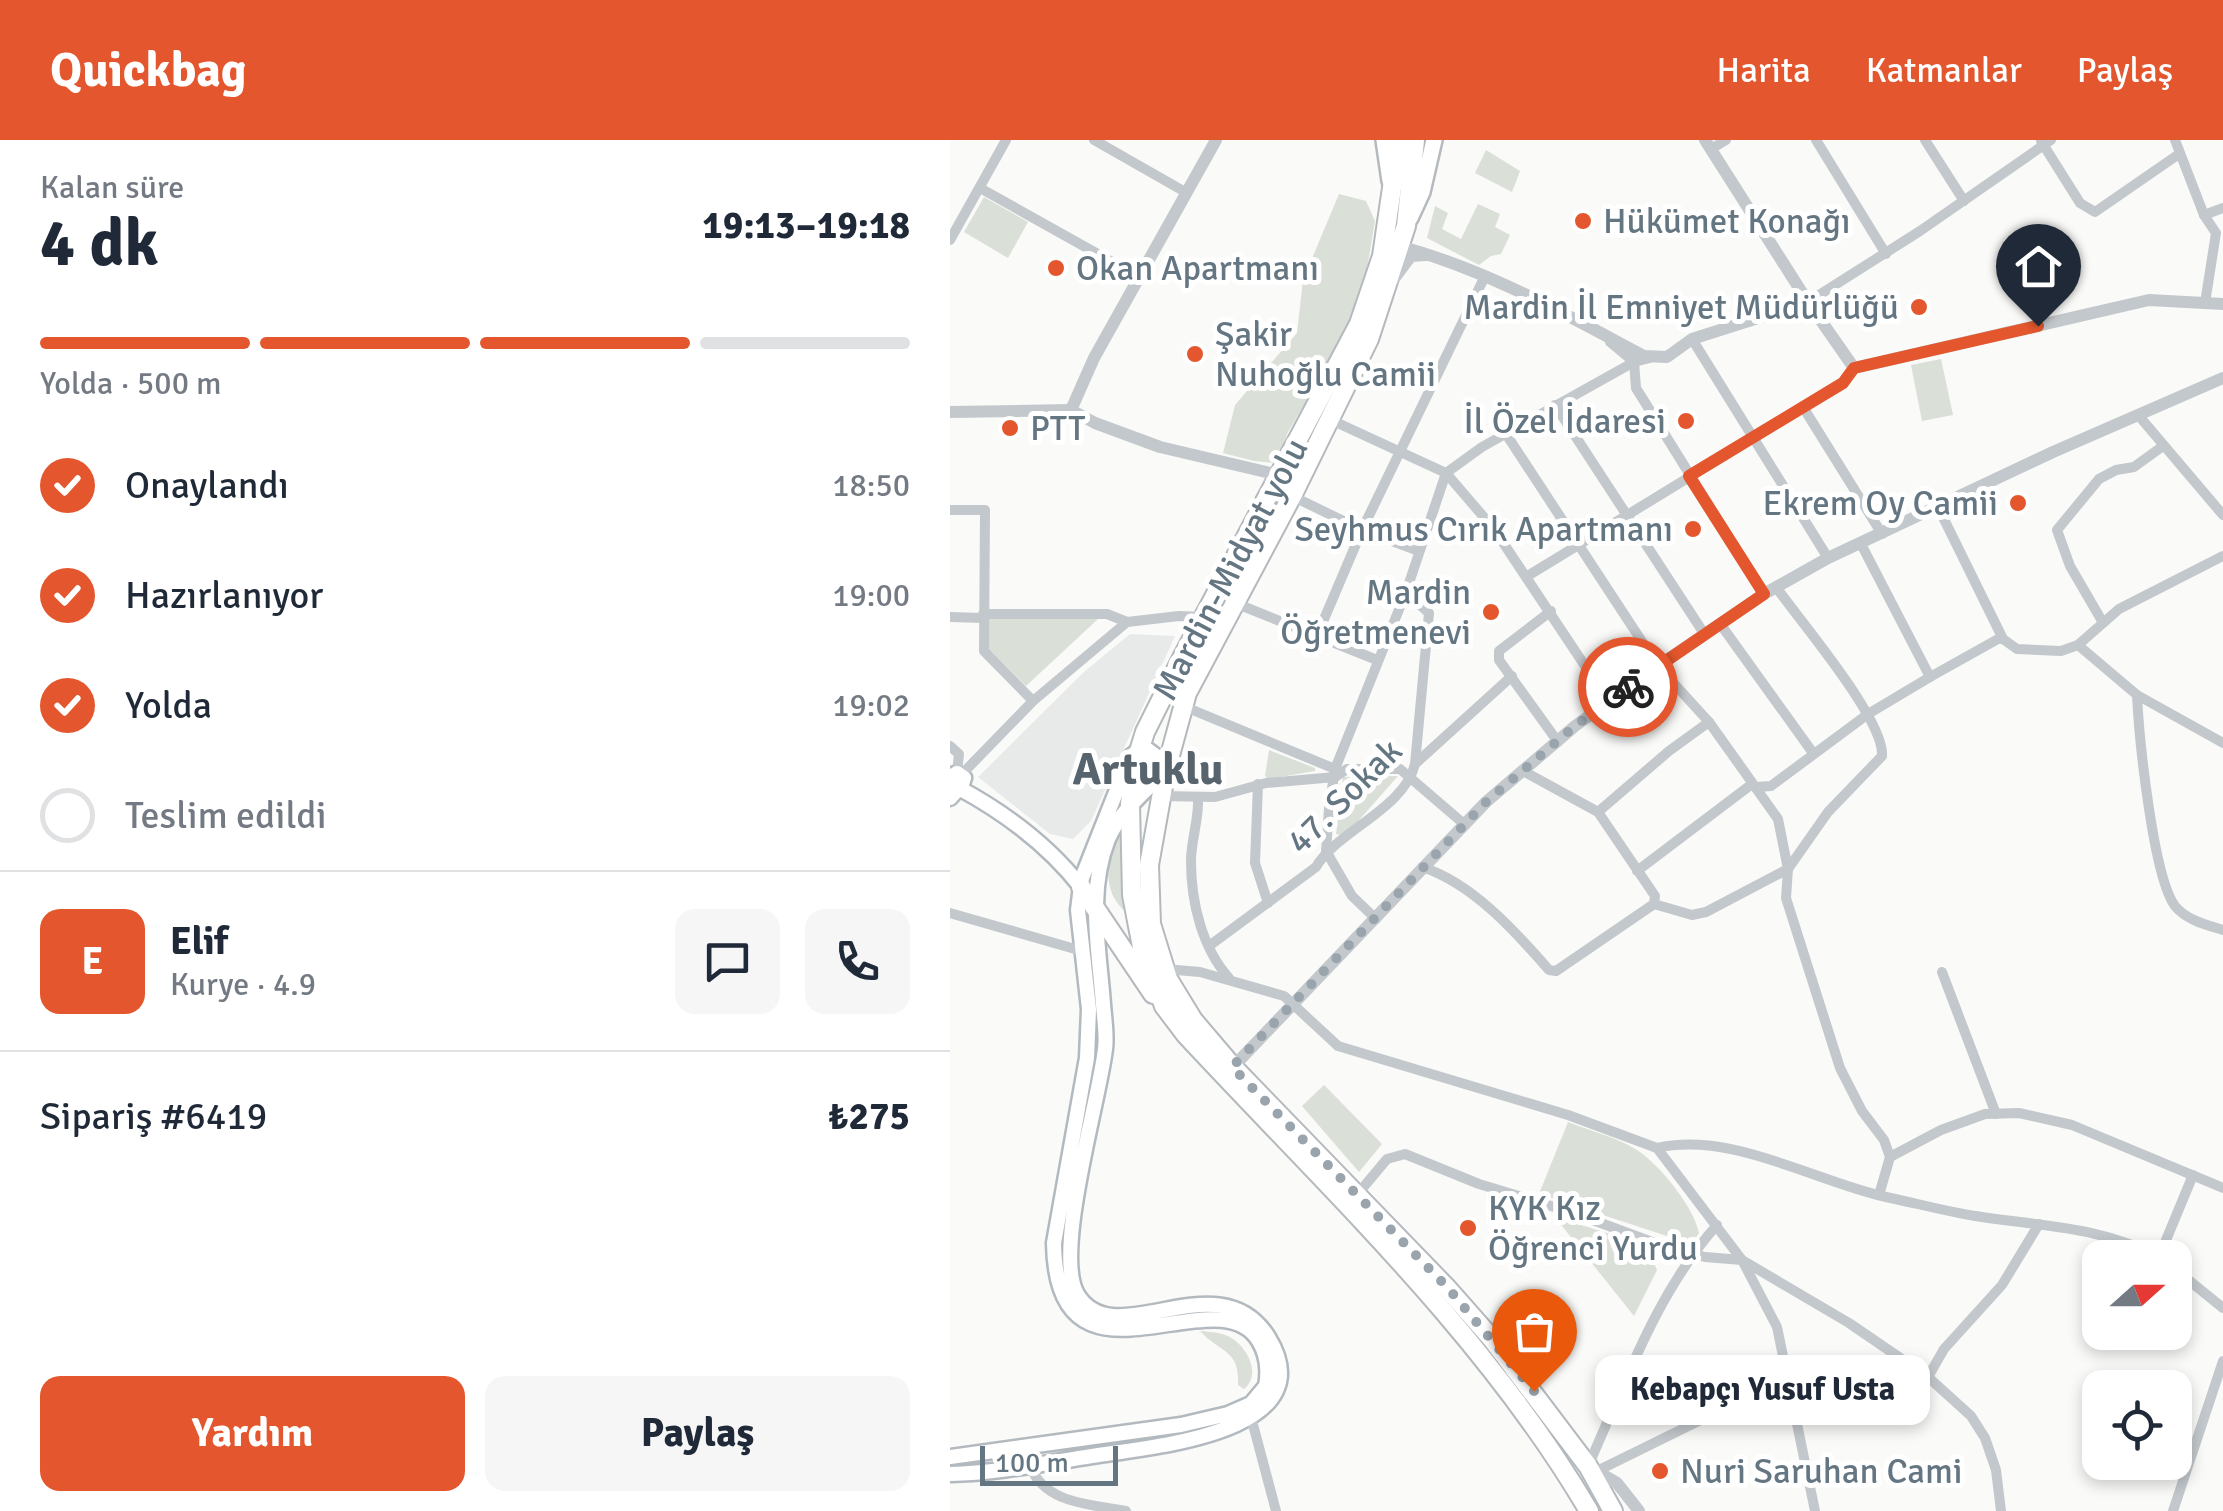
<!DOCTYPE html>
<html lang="tr">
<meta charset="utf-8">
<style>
body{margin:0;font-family:Signika,sans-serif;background:#f6f6f7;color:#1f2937;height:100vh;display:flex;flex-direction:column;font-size:38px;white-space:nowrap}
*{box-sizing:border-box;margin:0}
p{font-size:32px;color:#747a83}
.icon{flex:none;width:55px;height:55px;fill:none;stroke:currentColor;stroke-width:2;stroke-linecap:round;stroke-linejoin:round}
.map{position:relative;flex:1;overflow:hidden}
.panel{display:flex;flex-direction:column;background:#fff;width:950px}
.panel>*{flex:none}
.needle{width:65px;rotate:69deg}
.tools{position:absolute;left:1132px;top:1100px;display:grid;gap:20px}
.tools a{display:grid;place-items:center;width:110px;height:110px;border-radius:20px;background:#fff;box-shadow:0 5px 15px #0003;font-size:50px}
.scale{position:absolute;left:30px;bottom:25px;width:138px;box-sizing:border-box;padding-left:10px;border:5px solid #657683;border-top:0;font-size:28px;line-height:35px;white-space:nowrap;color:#657683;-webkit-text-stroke:8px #fff;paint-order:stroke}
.pin{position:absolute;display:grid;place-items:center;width:85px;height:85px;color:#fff;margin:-102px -42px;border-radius:50% 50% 50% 0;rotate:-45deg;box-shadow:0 0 10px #0007}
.pin .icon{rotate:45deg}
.courier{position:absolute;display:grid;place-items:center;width:100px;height:100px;margin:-50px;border:8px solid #e4572e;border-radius:50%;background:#fff;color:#222;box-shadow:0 2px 12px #0007}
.bubble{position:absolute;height:70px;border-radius:20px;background:#fff;box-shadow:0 5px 15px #0003;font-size:32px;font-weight:700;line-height:70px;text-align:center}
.summary em{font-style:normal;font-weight:700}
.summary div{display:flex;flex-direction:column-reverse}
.summary{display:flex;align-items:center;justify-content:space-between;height:170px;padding:0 40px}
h1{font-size:65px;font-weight:700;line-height:75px}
.bar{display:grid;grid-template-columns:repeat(4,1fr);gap:15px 10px;align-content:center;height:120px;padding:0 40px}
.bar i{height:12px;border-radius:8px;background:#e0e1e3}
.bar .active{background:#e4572e}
.bar p{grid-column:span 4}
.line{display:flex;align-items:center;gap:25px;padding:0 40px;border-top:2px solid #e0e1e3}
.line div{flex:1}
.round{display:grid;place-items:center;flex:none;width:105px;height:105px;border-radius:20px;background:#f6f6f7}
ol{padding:0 40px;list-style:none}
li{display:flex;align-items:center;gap:30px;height:110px}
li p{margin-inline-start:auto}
li .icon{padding:10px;border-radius:50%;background:#e4572e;color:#fff;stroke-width:4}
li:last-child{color:#747a83}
li i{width:55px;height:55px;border:5px solid #e0e1e3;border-radius:50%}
.primary-button{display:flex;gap:20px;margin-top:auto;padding:20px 40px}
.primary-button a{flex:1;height:115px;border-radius:20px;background:#e4572e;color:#fff;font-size:40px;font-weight:700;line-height:115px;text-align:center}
.primary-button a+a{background:#f6f6f7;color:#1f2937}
header{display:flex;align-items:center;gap:60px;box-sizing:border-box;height:140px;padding:0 50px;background:#e4572e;color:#fff}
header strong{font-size:48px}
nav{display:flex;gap:55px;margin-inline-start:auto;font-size:35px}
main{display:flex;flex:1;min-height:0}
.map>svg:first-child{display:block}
.built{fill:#e8e9e9}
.green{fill:#dadfd7}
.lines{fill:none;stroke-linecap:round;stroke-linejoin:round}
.secondary-casing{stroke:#b3babf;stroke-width:19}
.primary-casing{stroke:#b5babe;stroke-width:20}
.trunk-casing{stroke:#b4b9bd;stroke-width:22}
.minor{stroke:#c3c8cc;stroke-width:10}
.tertiary{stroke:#c3c8cc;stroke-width:12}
.secondary{stroke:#fff;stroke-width:14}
.primary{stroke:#fff;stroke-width:15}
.trunk{stroke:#fff;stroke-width:18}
.done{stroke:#99a4ac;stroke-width:10;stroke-dasharray:0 18}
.route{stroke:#e4572e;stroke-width:12}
.poi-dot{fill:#e4572e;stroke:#fff;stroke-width:4}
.labels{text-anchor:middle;stroke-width:10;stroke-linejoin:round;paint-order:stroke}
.poi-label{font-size:35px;fill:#657683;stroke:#fff;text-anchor:start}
.street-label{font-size:35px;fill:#657683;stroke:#fff}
.district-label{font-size:45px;font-weight:bold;fill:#57646e;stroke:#fff}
</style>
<header>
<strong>Quickbag</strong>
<nav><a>Harita</a><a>Katmanlar</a><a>Paylaş</a></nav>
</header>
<main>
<section class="panel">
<div class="summary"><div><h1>4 dk</h1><p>Kalan süre</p></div><em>19:13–19:18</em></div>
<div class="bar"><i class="active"></i><i class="active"></i><i class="active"></i><i></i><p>Yolda · 500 m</p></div>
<ol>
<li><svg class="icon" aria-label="check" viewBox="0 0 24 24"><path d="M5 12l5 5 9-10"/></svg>Onaylandı<p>18:50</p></li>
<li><svg class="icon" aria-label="check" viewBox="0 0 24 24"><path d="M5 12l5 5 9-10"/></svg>Hazırlanıyor<p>19:00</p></li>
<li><svg class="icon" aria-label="check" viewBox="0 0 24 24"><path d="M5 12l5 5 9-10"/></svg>Yolda<p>19:02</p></li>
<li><i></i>Teslim edildi</li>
</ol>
<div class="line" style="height:180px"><b class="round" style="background:#e4572e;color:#fff">E</b><div><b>Elif</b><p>Kurye · 4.9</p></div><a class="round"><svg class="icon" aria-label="chat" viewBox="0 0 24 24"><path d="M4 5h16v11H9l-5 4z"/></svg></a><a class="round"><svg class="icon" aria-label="phone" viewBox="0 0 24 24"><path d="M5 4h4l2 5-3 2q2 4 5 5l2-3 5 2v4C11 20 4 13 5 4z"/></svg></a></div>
<div class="line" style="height:130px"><div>Sipariş #6419</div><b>₺275</b></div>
<div class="primary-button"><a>Yardım</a><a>Paylaş</a></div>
</section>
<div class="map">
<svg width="1273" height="1371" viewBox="0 0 1273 1371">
<rect width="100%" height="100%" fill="#fafaf8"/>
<polygon class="built" points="180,494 225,496 141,681 123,699 100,694 28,637 134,532"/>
<g class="green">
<polygon points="536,10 570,31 562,52 525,33"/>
<polygon points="389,54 416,61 425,81 417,129 399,188 338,292 326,323 304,321 273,313 285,265 347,193 353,140"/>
<polygon points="34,57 78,82 58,118 14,92"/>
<polygon points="528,64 550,74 545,87 560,95 551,114 541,116 529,125 477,98 485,66 498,73 492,89 511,99"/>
<polygon points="991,219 1003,275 972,281 961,225"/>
<polygon points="38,478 148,479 76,546 38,508"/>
<polygon points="319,610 365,628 365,631 318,639 315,636"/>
<polygon points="448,636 395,696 386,694 393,637"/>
<path d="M174,687L172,717L178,774C149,751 156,715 174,687Z"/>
<polygon points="374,945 432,1004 409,1032 352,966"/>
<path d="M618,982C640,991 667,997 687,1010C709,1024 744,1067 749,1093L745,1099L735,1102L589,1054Z"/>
<polygon points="605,1077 696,1105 707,1130 684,1176"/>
<path d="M250,1191C261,1192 273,1192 283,1199C299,1210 311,1236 294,1249L288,1245C290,1209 270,1213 250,1191Z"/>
</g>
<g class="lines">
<g class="secondary-casing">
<g id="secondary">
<polyline points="0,637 7,633 14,638 11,647 1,646"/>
<path d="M0,658L9,648C55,673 99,706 131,747"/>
<path d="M0,1317L231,1285L278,1274L301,1264L316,1246C319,1230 318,1216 309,1201C268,1131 106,1268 104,1103L137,918L139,869L128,770L132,738L180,617L189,610H198L210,619L216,630C195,652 170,671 158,699C137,752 149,809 153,864C154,879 157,895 155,909C149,961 103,1113 127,1154C164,1217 268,1118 318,1197C378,1294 197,1307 142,1316C96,1323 47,1333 0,1334"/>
</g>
</g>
<g class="primary-casing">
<g id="primary">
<polyline points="434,0 440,41"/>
<polyline points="460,78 472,52 484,0"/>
</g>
</g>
<g class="trunk-casing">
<g id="trunk">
<path d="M449,0L432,116L409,184L232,518L195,592L184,628L180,664L182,755L192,807L214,866L236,895C376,1046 534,1192 639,1371"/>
<polyline points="465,0 456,86 419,199 342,356 237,553 216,630 199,725 201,784 218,839 243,880 283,927 497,1148 542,1199 638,1326 663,1371"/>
<polyline points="131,747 203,854"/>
</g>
</g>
<g class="minor">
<polyline points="144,0 237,53"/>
<polyline points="866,0 936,114"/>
<polyline points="975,0 1014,61"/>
<polyline points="1225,0 1254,75 1266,93 1255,163"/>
<polyline points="1091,1 1130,63 1145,72 1229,14"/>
<polyline points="761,9 776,0"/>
<polyline points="30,48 189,137"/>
<polyline points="1254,75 1273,68"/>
<polyline points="0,100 56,0"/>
<polyline points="858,162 970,91 1101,0"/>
<polyline points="742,199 878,418"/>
<polyline points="660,202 684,222 686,248 814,454"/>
<polyline points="605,265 755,495"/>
<polyline points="853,267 932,394"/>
<polyline points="1189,276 1273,375"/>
<polyline points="379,279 496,333 532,307 684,222 700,218"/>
<polyline points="556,294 708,526 759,582 828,679 838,729 836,758 890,928 912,971 934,1000 940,1017 929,1055"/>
<polyline points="342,356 412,390 469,411"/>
<polyline points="988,367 1053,499"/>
<polyline points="0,370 35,370 34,511 83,561"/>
<polyline points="576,437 893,243 904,228"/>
<polyline points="456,452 479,473 465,624"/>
<polyline points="285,463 427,520"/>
<polyline points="601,471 549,511 549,520 608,602"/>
<polyline points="33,474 157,474 177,482 229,476 254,477"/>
<polyline points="0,477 33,478"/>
<polyline points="1152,481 1120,426 1107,390 1149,339 1166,330 1184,327 1213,306"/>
<polyline points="771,485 863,613"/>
<polyline points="366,498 412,390 535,136"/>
<path d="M1128,505L1187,555C1189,597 1203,737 1225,766C1236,780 1257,785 1273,790"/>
<polyline points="980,537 1048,499 1053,499 1067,509 1111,511 1128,505 1169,469 1273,416"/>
<polyline points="1187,555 1273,603"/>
<polyline points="233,566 385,629"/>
<polyline points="0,606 9,614 7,633"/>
<polyline points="12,634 83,561 177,482"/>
<polyline points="308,644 305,723 318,763"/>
<polyline points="806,647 821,646 918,574 980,537 911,404"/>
<polyline points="211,656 265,657 316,643 385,637 397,629 450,629 514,684"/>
<path d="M248,659C249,680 241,700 241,721C241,762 252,808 279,838"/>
<polyline points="648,672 719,611 759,582"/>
<path d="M472,727C522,743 565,791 599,830L606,831L704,764L705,756L648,672L573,631"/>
<polyline points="687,731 802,644"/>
<path d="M704,764L742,775L756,772L838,729L878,672L932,616C935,580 850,481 826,447"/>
<polyline points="0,773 132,811"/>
<polyline points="426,779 402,756 376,711 379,668 385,629 456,452 496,333 544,389 659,562"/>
<path d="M259,806L366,727C386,692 455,668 465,624L562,536"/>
<polyline points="214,829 250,832 334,856 388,906 618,975 707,1008 792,1120 827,1187 865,1371"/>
<polyline points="992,832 1046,974"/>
<path d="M707,1008C781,991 864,1041 936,1057C965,1063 995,1071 1025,1076C1088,1086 1153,1086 1210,1118"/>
<polyline points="940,1017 991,990 1035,974 1069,973 1122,985 1273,1048"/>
<polyline points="406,1056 437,1019 455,1014 529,1044 621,1072 713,1106 755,1117 792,1120 899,1183 978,1237 1021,1276 1035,1298 1046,1330 1051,1371"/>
<polyline points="1209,1117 1243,1035"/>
<polyline points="1225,1129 1273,1168"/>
<polyline points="978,1237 994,1209 1052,1145 1089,1084"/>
<polyline points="301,1277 326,1371"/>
<path d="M80,1326C95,1364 140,1364 176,1371"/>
<path d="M638,1326C675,1244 706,1153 767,1085"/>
<polyline points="649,1330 836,1238"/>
<polyline points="1223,1371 1273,1221"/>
</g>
<g class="tertiary">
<polyline points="755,0 858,162"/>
<path d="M445,105C534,128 613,173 694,216L717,217L742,199L858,162L904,228L1199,160L1273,164"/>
<polyline points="443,140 461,116 476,115"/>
<polyline points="121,270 144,218 266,0"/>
<polyline points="0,272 121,270 145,283 210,307 329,335"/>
<polyline points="283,927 536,662 625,586 708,526 814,454 878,418 1103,312 1273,238"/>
<polyline points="638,1326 667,1343 689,1371"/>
</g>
<use href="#secondary" class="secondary"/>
<use href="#primary" class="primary"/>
<use href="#trunk" class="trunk"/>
</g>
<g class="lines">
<polyline class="done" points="584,1251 498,1148 282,927 536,662 625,586 678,547"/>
<polyline class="route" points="678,547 814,454 739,336 893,243 904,228 1088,186"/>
</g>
<g class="poi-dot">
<circle cx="633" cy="81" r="10"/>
<circle cx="106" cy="128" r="10"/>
<circle cx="969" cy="167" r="10"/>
<circle cx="245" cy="214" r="10"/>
<circle cx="736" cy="281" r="10"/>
<circle cx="60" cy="288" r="10"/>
<circle cx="1068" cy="363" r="10"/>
<circle cx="743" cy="389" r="10"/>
<circle cx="541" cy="472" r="10"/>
<circle cx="518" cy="1088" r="10"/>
<circle cx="710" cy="1331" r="10"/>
</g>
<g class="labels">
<g class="poi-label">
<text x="653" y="93">Hükümet Konağı</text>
<text x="126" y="140">Okan Apartmanı</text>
<text x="949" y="179" text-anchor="end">Mardin İl Emniyet Müdürlüğü</text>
<text x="265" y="206">Şakir<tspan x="265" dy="40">Nuhoğlu Camii</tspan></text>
<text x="716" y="293" text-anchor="end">İl Özel İdaresi</text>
<text x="80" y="300">PTT</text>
<text x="1048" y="375" text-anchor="end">Ekrem Oy Camii</text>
<text x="723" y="401" text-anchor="end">Seyhmus Cırık Apartmanı</text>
<text x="521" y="464" text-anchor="end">Mardin<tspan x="521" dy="40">Öğretmenevi</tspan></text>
<text x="538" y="1080">KYK Kız<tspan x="538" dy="40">Öğrenci Yurdu</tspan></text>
<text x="730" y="1343">Nuri Saruhan Cami</text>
</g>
<g class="street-label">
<text transform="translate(280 429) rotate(-62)" y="12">Mardin-Midyat yolu</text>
<text transform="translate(394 656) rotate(-45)" y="12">47. Sokak</text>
</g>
<g class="district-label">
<text x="198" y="644">Artuklu</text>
</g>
</g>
</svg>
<div class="tools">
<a><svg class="needle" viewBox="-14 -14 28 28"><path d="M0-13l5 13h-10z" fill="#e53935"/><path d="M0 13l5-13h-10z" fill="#747a83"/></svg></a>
<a><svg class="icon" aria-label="locate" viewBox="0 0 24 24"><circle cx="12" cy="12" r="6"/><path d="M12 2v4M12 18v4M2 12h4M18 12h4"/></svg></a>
</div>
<div class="scale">100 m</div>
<div class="pin" style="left:584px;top:1251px;background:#ea580c"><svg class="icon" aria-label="bag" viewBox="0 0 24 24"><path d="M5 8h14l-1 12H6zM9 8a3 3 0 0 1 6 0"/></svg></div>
<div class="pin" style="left:1088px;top:186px;background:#1f2937"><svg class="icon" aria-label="home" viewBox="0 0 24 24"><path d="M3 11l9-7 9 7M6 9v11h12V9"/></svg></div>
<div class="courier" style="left:678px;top:547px"><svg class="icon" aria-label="bike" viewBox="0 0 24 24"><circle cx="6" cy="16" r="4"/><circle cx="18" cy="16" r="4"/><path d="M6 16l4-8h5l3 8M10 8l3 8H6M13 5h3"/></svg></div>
<div class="bubble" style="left:645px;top:1215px;width:335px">Kebapçı Yusuf Usta</div>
</div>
</main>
